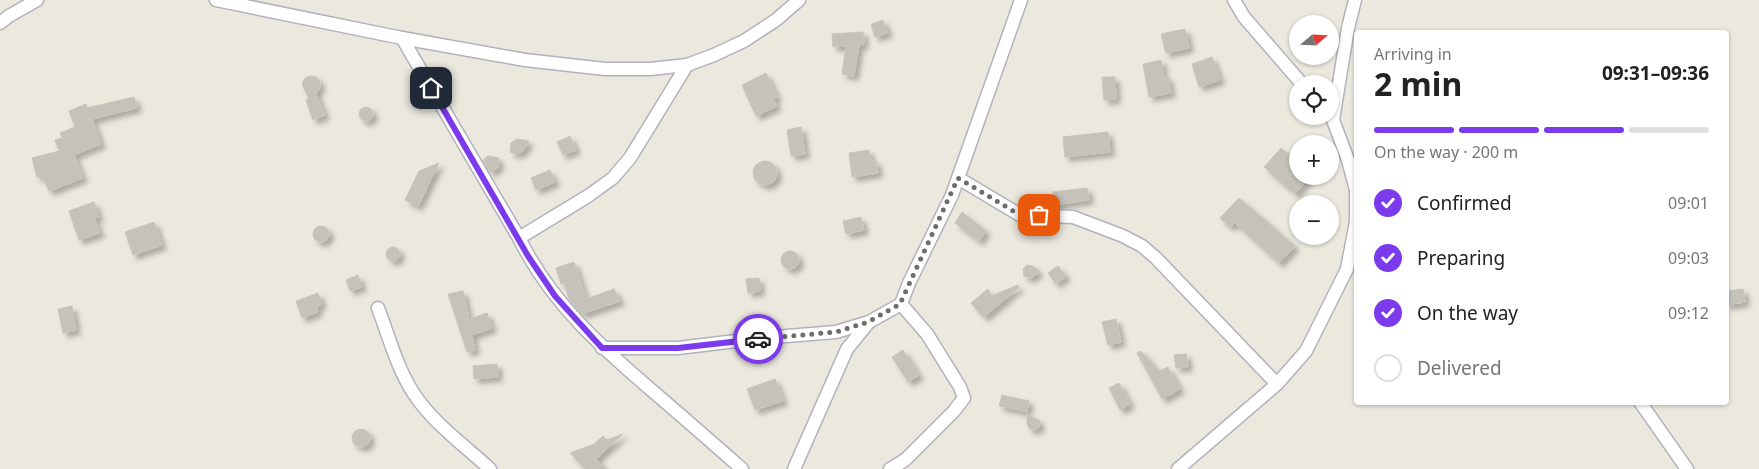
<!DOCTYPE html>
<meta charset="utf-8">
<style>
body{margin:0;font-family:"Noto Sans",sans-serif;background:#f2f2f2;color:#222;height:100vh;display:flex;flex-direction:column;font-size:19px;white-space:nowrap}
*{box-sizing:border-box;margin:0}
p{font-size:16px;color:#767676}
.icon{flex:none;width:28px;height:28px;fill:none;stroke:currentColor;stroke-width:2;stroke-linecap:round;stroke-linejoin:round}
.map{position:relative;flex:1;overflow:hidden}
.panel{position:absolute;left:1354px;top:30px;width:375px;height:375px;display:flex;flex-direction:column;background:#fff;border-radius:5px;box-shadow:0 1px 4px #0004}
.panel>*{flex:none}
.needle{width:32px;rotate:71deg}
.controls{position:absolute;left:1289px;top:15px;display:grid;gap:10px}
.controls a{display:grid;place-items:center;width:50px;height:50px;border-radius:50%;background:#fff;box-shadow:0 1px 4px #0004;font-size:25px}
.pin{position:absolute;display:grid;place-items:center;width:42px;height:42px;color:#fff;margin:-21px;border-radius:10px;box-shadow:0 2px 8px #0006}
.courier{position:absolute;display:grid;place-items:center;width:50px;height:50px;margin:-25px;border:4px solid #7c3aed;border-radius:50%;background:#fff;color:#222;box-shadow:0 1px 6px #0007}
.summary em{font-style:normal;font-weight:700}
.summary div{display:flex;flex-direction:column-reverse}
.summary{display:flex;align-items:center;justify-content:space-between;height:85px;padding:0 20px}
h1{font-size:32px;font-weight:700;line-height:38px}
.bar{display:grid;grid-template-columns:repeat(4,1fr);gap:8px 5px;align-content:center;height:60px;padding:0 20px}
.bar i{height:6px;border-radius:4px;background:#e0e0e0}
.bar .active{background:#7c3aed}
.bar p{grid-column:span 4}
ol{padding:0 20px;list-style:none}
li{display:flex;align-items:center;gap:15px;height:55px}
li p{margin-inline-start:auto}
li .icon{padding:5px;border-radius:50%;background:#7c3aed;color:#fff;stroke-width:4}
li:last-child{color:#767676}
li i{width:28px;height:28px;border:2px solid #e0e0e0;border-radius:50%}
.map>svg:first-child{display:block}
.building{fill:#c4c2b9;stroke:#c7c5b8;filter:url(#shadow)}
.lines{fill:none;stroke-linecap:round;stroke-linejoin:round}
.street-casing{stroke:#b2b1bd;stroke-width:15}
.street{stroke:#fff;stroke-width:12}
.done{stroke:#6e6d6a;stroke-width:5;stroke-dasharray:0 9}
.route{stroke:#7c3aed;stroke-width:6}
</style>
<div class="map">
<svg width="1759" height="469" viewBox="0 0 1759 469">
<defs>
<filter id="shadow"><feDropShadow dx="4.5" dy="4.5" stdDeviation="2.5" flood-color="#0004"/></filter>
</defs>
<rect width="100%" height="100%" fill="#ebe8de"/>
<g class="building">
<polygon points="883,20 888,33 875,37 871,24"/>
<polygon points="1185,29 1189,48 1166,53 1161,34"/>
<polygon points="863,32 864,44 859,45 854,76 842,74 846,46 833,47 832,34"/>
<polygon points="1212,57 1220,80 1199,87 1192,64"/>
<polygon points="1161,60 1164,77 1168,77 1171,93 1149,97 1143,64"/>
<polygon points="766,73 777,97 773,99 777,106 756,116 742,85"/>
<polygon points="310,76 316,77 320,82 320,87 315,96 317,96 325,115 313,120 306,100 309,99 302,84 305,78"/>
<polygon points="1102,77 1115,77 1116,99 1104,100"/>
<polygon points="134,97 137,108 92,119 101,144 74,155 83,178 49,191 42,176 37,177 32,158 59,151 55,140 62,138 60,133 75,127 69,111 86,104 87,108"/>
<circle cx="366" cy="114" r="7"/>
<polygon points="801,127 805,154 791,156 787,130"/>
<polygon points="1108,132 1110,152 1065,157 1063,137"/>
<polygon points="570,136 576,150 563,155 557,142"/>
<polygon points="517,139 529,141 523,151 517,154 510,152 511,143"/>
<polygon points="1281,148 1298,162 1298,176 1311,176 1295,194 1264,167"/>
<polygon points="869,150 871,161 876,161 878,173 852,177 849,153"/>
<polygon points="488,156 499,158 498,168 491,172 490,172 483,160"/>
<circle cx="765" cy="173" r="12"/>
<polygon points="439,163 418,206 405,200 419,171"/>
<polygon points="550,170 555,182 536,190 531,178"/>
<polygon points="1087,188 1089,200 1054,205 1053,192"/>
<polygon points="1239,198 1295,246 1279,263 1235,223 1230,227 1220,218"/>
<polygon points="94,202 99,217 94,218 100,233 79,240 69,211"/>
<polygon points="962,212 986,231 979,241 955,223"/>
<polygon points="861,217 864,230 846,234 843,221"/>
<polygon points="154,222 162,245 133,255 125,232"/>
<circle cx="321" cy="234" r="8"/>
<circle cx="393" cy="254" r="7"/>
<circle cx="790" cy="260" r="9"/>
<polygon points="574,262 586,299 614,289 620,301 582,314 569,299 564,283 561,284 556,268"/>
<polygon points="1027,265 1033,266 1039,272 1031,278 1024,276 1023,269"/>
<polygon points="1058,266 1066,276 1056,284 1048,273"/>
<polygon points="358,275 362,287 350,291 346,280"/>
<polygon points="759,278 760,291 748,293 746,279"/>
<polygon points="1018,285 1019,287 984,317 971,303 988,289 991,296"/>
<polygon points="1743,289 1745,302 1726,305 1726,291"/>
<polygon points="463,291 469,319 487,313 492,328 472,335 475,350 467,352 448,294"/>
<polygon points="318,293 322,304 316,307 318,312 302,318 296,301"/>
<polygon points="72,306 76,330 63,333 58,309"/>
<polygon points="1116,319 1121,342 1108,345 1102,322"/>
<polygon points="903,350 919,375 908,382 892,357"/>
<polygon points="1141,351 1159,371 1168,367 1180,389 1162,399 1137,353"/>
<polygon points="1186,354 1188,367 1176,368 1174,355"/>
<polygon points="497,364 498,377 474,379 473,366"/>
<polygon points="775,379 783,401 755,410 747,389"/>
<polygon points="1119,383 1130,404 1120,410 1109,388"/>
<polygon points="1002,395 1029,401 1027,412 999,406"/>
<polygon points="1027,414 1040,421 1039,428 1033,430 1029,428 1027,424"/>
<circle cx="361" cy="438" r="9"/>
<polygon points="623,434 596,459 606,469 586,469 570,453 594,444 603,436 607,440"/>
</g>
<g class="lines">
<g class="street-casing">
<g id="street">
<polyline points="216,0 402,38 525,60 605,69 650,69 687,65 714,55 744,41 776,20 799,0"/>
<polyline points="1234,0 1244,17 1302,84"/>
<polyline points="1355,0 1348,28 1333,120 1348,160 1356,190 1356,220"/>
<polyline points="0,23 9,16 37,0"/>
<path d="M402,38L519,238C551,303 602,348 656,394C685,419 714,444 742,469"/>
<polyline points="958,178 1020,215 1073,217 1123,236 1142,246 1156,258 1277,384"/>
<polyline points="519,238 588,196 613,178 630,158 687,65"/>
<path d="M378,308C389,337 397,368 414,394C433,423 464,445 490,469"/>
<polyline points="602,348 678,348 761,338 836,332 869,322 901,304"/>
<polyline points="1640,402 1687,469"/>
<polyline points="794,469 847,349 869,322"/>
<polyline points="890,469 905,460 954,411 964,398 960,387 927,334 901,304 909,283 952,195 1021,0"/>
<polyline points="1178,469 1277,384 1306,351 1347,269 1356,222"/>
</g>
</g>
<use href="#street" class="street"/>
</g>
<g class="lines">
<polyline class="done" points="758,339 836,332 868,322 900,304 958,178 1020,215 1039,215"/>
<polyline class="route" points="431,88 528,256 555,296 602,348 678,348 758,339"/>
</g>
</svg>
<div class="controls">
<a><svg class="needle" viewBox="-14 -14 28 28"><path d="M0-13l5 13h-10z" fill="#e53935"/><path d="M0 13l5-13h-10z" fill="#767676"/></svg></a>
<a><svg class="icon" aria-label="locate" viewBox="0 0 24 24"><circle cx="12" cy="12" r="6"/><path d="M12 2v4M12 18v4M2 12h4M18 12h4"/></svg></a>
<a>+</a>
<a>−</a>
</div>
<div class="pin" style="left:1039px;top:215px;background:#ea580c"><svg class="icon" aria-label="bag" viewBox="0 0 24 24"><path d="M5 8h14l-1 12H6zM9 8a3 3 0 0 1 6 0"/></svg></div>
<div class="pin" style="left:431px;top:88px;background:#1f2937"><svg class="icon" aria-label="home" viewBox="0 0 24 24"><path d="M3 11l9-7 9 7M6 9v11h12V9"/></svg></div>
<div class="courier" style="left:758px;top:339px"><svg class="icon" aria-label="car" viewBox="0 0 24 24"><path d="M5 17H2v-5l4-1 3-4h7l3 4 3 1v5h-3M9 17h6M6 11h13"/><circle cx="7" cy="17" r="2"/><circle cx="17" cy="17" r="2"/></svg></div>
<section class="panel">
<div class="summary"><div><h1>2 min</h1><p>Arriving in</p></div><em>09:31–09:36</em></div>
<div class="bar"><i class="active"></i><i class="active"></i><i class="active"></i><i></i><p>On the way · 200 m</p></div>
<ol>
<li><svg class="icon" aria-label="check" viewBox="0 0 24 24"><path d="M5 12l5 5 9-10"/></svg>Confirmed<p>09:01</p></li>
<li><svg class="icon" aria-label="check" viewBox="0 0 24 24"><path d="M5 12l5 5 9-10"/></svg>Preparing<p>09:03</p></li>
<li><svg class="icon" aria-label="check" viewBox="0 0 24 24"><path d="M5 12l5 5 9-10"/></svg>On the way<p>09:12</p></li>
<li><i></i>Delivered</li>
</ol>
</section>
</div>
